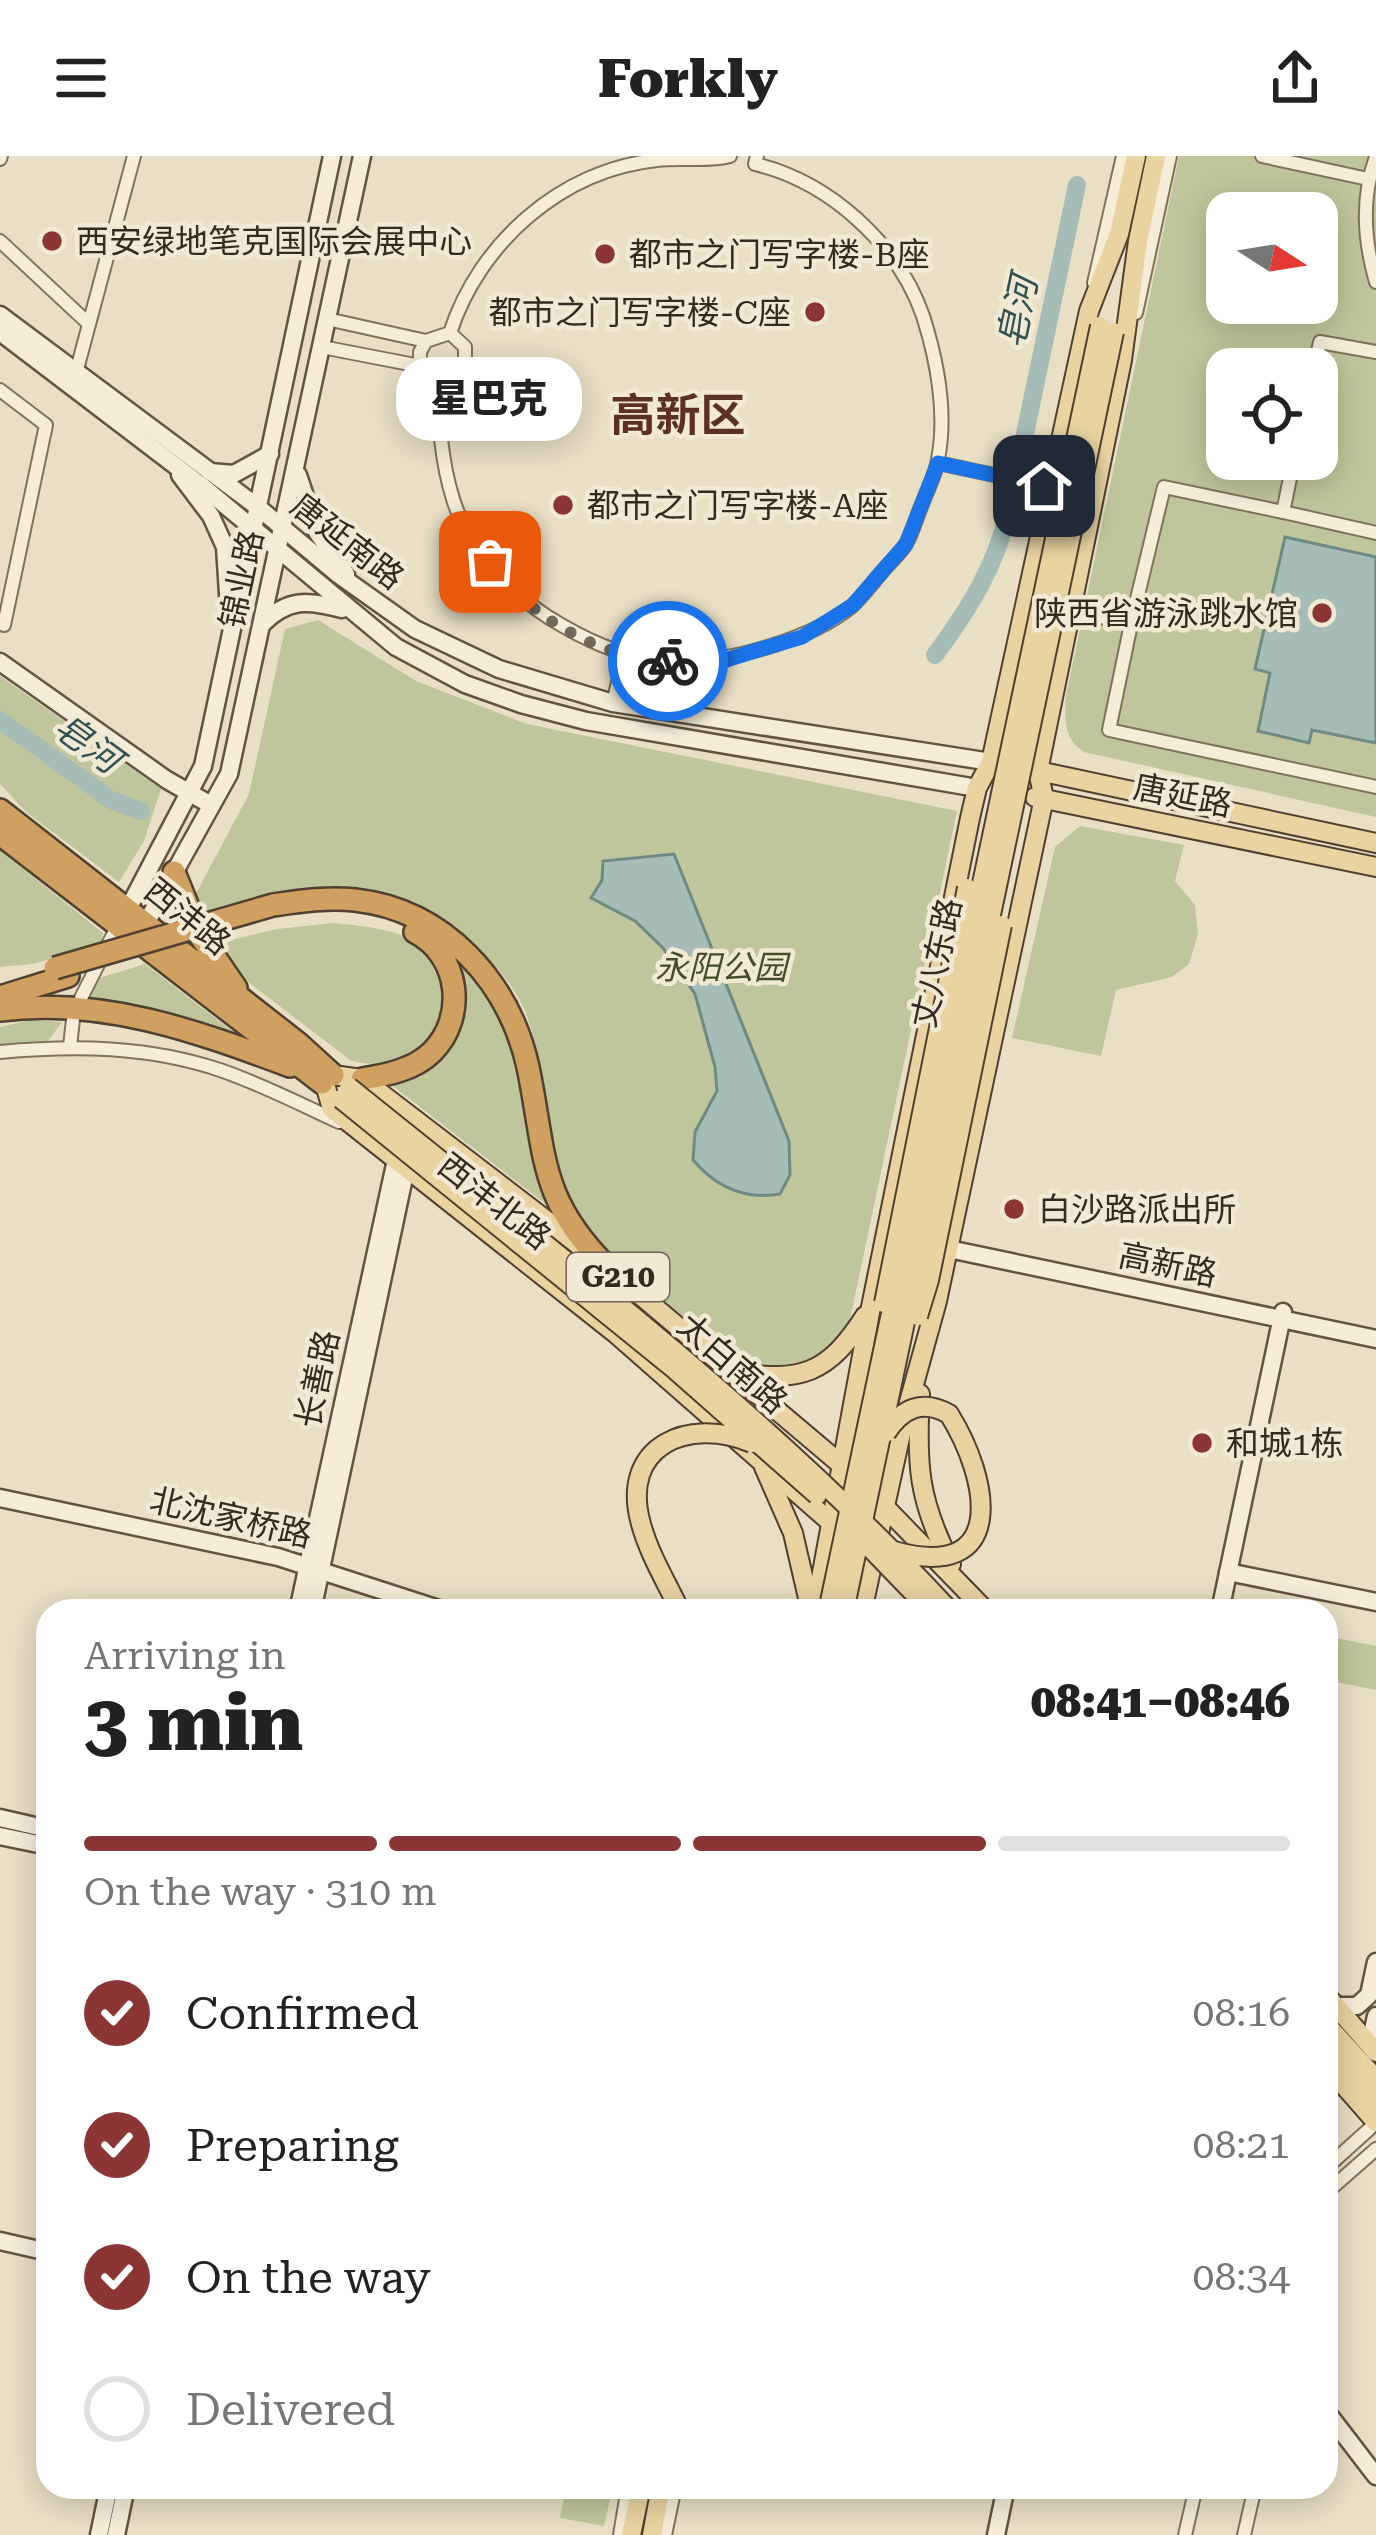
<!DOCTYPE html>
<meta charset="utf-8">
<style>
body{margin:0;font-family:"Roboto Serif","Noto Sans SC",serif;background:#f6f6f6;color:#222;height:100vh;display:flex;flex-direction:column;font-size:45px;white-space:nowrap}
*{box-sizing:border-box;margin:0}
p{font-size:39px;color:#767676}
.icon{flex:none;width:66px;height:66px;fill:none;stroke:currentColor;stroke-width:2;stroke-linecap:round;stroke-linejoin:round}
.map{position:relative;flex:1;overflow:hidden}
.sheet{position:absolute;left:36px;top:1443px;width:1302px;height:900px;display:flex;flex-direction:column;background:#fff;border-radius:36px;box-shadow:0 6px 30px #0003}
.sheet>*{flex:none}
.needle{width:78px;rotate:102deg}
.fabs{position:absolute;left:1206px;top:36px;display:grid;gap:24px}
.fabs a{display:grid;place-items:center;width:132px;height:132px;border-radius:24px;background:#fff;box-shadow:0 6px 30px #0003;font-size:60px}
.pin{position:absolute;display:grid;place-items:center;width:102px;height:102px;color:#fff;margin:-51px;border-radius:24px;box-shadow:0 6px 18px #0006}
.courier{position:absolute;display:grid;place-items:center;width:120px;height:120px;margin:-60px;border:9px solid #1a73e8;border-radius:50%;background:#fff;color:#222;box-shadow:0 3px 15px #0007}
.bubble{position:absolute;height:84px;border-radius:36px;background:#fff;box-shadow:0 6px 30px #0003;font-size:39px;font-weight:800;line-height:84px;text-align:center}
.overview em{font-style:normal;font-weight:800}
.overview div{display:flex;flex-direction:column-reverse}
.overview{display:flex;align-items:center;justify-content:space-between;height:204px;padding:0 48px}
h1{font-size:78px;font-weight:800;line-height:90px}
.bar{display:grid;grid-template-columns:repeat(4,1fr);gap:18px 12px;align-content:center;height:144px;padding:0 48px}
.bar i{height:15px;border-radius:9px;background:#e0e0e0}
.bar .active{background:#8b3534}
.bar p{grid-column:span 4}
ol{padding:0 48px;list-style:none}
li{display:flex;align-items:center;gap:36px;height:132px}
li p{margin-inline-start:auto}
li .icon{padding:12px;border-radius:50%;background:#8b3534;color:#fff;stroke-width:4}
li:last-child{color:#767676}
li i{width:66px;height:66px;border:6px solid #e0e0e0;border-radius:50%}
header{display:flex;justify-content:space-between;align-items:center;height:156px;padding:0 48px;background:#fff;font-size:54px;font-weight:800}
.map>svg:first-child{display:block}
.green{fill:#c0c69b;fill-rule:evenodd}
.water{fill:#a6bdb7;stroke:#6e8a84;stroke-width:3}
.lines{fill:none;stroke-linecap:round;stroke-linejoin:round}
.river{stroke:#a6bdb7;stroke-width:18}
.street-casing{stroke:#82725d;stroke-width:16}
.secondary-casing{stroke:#645340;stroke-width:21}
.primary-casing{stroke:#504031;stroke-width:22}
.highway-casing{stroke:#504031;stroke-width:26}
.street{stroke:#f5edd8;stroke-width:12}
.secondary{stroke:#f5edd8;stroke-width:16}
.primary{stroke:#e8d3a1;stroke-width:18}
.highway{stroke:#cfa05f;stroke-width:21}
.primary-bridge-casing{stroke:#504031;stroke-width:22;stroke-linecap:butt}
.highway-bridge-casing{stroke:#504031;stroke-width:26;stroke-linecap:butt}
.primary-bridge{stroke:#e8d3a1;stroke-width:18}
.highway-bridge{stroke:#cfa05f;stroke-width:21}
.done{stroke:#73695a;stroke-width:12;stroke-dasharray:0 21.6}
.route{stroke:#1a73e8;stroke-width:15}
.poi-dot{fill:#8b3534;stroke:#f1e9d4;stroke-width:4.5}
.labels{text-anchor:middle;stroke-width:9;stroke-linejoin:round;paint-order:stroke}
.shield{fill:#f1e9d4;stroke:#6d6356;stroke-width:3}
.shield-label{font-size:30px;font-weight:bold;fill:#342a20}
.poi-label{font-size:33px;fill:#342a20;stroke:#f1e9d4;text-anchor:start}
.street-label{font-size:33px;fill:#342a20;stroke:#f1e9d4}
.park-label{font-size:33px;font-style:italic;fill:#444e28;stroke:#f1e9d4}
.water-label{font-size:36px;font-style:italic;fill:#305251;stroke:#f1e9d4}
.district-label{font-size:45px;font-weight:bold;fill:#5c3024;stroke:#f1e9d4}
</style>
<header><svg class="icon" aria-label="menu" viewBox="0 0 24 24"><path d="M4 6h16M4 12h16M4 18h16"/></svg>Forkly<svg class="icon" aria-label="share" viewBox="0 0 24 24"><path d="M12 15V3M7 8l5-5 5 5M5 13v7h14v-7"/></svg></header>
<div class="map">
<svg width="1376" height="2379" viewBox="0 0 1376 2379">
<rect width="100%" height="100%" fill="#e9dfc5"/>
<g class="green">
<path d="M1179,0H1376V661L1084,596C1063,582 1065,564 1066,540ZM1227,57H1317V147H1227ZM1227,213H1317V303H1227Z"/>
<path d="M318,464L416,525L527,568L957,655L848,1173C827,1198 797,1218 761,1209C726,1200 614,1107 588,1077C581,1069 574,1056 569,1046C541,987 548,920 527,860C517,832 494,807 472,787C385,706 302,735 199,760L192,745L249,638L285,473Z"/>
<polygon points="0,520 161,633 144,685 119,726 26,656 0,628"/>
<polygon points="1080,670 1184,689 1175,725 1195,749 1198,778 1189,808 1172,821 1116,834 1101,900 1012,882 1055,691"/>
<polygon points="0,694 103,777 101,788 33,808 0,811"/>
<path d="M333,767C364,770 396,773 423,789C441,801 443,818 444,838C444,846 446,858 444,866C432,904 383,915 350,904L235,816L214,788L277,773Z"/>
<polygon points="445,791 487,832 512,875 547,1049 385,924 445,885"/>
<polygon points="145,808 240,881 154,856 88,843 99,822"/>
<polygon points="30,864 62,866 48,885 0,889 0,871"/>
<polygon points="1326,1480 1376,1490 1376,1534 1326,1524"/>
<polygon points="566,2331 613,2331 604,2370 560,2362"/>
</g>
<g class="water">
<polygon points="1285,381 1376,401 1376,587 1312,574 1309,587 1258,575 1270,517 1255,513"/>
<path d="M674,698L789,985L790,1019L780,1038C745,1044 716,1031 693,1004L695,976L717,935L715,911L695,838L663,792L635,765L591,742L602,724L603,705Z"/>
</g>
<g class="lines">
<g class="river">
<polyline points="1021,297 1077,29"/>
<path d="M935,499C971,450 996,410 1010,350"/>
<polyline points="0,564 111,644 141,655"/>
</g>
<g class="street-casing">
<g id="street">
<polyline points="1262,0 1368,23"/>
<path d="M1376,1C1361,42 1364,85 1376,126"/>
<polyline points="0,3 1,0"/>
<polyline points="0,85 89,168"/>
<polyline points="1094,127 1123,0"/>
<polyline points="1136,157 1170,0"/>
<polyline points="327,163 426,185"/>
<path d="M450,177L426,185L420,196V210L437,226C439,265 441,305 453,343C470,397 514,443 563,470C638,513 690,515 771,490C800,481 829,469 852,450C863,440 872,427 882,416C889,407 900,398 906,388C913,376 917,359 923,346C928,332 936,318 938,303C947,258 937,204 923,160C898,88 830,26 755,8L757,0"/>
<path d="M450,177C479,87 561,14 657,4C681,1 709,6 730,0"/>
<polyline points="322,191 420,210"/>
<polyline points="1314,213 1320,186 1376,196"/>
<polyline points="76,217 134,0"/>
<polyline points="437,226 459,221 465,215 465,191 450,177"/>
<polyline points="0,234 46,269 4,469 0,467"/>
<polyline points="938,307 1050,331"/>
<polyline points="1283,356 1376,377"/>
<polyline points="1070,454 1131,468 1109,574 1376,631"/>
<polyline points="1131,468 1164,331 1283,356 1294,303"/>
<polyline points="613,547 625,498"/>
<polyline points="642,552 650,504"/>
<polyline points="81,842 118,769"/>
<polyline points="70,890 73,864"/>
<path d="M0,896C75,889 148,890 220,914C261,928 300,948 339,966"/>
<polyline points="1326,2012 1376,1967"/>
<polyline points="1326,2037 1376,1993"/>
<polyline points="620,2379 628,2331"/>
<polyline points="665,2379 675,2331"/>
<polyline points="1185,2379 1196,2331"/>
<polyline points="1244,2379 1255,2331"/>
</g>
</g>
<g class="secondary-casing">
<g id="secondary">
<polyline points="0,159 259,352 339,419 415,473 499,513 613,547 991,606"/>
<polyline points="0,176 202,330 396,491 465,528 521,548 586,565 977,632"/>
<polyline points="210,316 234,318 270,298"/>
<polyline points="180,319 211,360 225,391 229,453"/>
<polyline points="298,319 317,376 346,418"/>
<path d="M262,468C288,442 308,444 342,453"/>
<polyline points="0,506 167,624 211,649"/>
<polyline points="128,753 203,610 332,0"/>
<polyline points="145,769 229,618 362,0"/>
<polyline points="949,1093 1376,1183"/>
<polyline points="0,1342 278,1401 445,1455"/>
<polyline points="1228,1416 1376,1446"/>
<polyline points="298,1455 396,1004"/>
<polyline points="312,1455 406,1012"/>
<polyline points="1220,1455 1283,1156"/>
<polyline points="0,1662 48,1673"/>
<polyline points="0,1680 48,1690"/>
<polyline points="1336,1850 1357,1850 1369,1839 1376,1806"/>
<polyline points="1370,1888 1376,1860"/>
<polyline points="0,2085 48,2096"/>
<polyline points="1326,2255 1376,2320"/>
<polyline points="99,2379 109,2331"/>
<polyline points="116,2379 126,2331"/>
<polyline points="996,2379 1006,2331"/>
</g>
</g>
<g class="primary-casing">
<g id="primary">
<polyline points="1029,613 1376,687"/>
<polyline points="1035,641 1376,711"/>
<polyline points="333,919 362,923 606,1110 850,1316"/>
<polyline points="325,928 332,953 615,1177 836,1371"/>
<path d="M733,1216C801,1227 828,1218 865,1160"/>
<path d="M920,1238C916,1308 918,1344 951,1408"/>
<polyline points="764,1311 793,1377 811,1455"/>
<polyline points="882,1348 986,1455"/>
<polyline points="815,1455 871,1151 970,662 977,632 991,606 1089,155 1119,78 1136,0"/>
<polyline points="862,1455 903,1268 937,1145 1044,642 1038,615 1122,204 1138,85 1156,0"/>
<polyline points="1326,1839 1376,1896"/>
<polyline points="1326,1868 1376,1923"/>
<polyline points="1326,1887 1376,1943"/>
<polyline points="1326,1909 1376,1966"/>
<polyline points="631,2379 641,2331"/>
<polyline points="652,2379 661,2331"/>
</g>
</g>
<g class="highway-casing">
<g id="highway">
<polyline points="0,654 299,888 333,919"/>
<polyline points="0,678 322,927"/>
<polyline points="174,716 199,778 236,832"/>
<path d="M273,749C301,745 328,741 355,744C445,754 509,826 528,911C546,998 538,1042 606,1110"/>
<polyline points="0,841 68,820"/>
<path d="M0,854C103,841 196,875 290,910"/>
<path d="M362,923C386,919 414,914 432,896C467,861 460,799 415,776"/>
</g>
</g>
<use href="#street" class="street"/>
<use href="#secondary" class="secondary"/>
<use href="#primary" class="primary"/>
<use href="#highway" class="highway"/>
<g class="primary-bridge-casing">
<g id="primary-bridge">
<path d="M349,931C556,1098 769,1259 950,1455"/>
<polyline points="341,943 673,1212 817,1339"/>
<polyline points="884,1147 967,732"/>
<polyline points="918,1160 929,1124 1002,769"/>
<path d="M886,1277C902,1252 923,1243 949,1258C989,1322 1010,1427 894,1395"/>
<polyline points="854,1375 931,1455"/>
<path d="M680,1455C667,1427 649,1398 641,1368C619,1290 688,1260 752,1287"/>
<polyline points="828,1455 1100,170"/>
<polyline points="844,1455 1114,176"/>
</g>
</g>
<g class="highway-bridge-casing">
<polyline id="highway-bridge" points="55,812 273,749"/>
</g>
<use href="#primary-bridge" class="primary-bridge"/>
<use href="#highway-bridge" class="highway-bridge"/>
</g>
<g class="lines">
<path class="done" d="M490,406C529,461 599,502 668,505"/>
<polyline class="route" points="668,505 720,506 761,493 802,481 853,449 906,388 938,307 1044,330"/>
</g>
<g class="poi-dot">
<circle cx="52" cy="85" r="12"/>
<circle cx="605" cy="98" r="12"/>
<circle cx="815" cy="156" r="12"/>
<circle cx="563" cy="349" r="12"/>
<circle cx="1322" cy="457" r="12"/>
<circle cx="1014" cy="1053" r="12"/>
<circle cx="1202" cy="1287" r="12"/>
</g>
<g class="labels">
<rect class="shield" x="567" y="1097" width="102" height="48" rx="9"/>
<g class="shield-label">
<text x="618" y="1131">G210</text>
</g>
<g class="poi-label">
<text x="76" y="97">西安绿地笔克国际会展中心</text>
<text x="629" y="110">都市之门写字楼-B座</text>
<text x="791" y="168" text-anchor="end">都市之门写字楼-C座</text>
<text x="587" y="361">都市之门写字楼-A座</text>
<text x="1298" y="469" text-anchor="end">陕西省游泳跳水馆</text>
<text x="1038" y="1065">白沙路派出所</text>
<text x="1226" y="1299">和城1栋</text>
</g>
<g class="street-label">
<text transform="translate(348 385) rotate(38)" y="12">唐延南路</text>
<text transform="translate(241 423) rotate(-78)" y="12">锦业路</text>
<text transform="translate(1183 639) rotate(11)" y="12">唐延路</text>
<text transform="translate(188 760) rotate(39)" y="12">西沣路</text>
<text transform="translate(936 807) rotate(-78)" y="12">丈八东路</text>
<text transform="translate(495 1045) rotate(38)" y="12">西沣北路</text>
<text transform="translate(1168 1108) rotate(12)" y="12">高新路</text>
<text transform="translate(733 1207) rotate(41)" y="12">太白南路</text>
<text transform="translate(317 1223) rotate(-78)" y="12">长善路</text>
<text transform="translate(231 1361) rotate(13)" y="12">北沈家桥路</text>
</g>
<g class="park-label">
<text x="721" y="823">永阳公园</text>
</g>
<g class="water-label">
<text transform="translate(1017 156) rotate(-78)" y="13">皂河</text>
<text transform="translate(88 587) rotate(36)" y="13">皂河</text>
</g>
<g class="district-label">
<text x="678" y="275">高新区</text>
</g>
</g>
</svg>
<div class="fabs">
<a><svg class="needle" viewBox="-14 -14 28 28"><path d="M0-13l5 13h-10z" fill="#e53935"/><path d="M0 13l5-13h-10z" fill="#767676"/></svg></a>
<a><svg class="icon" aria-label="locate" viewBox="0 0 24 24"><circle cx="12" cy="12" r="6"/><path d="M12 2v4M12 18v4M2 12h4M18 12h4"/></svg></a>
</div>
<div class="pin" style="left:490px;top:406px;background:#ea580c"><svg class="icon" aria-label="bag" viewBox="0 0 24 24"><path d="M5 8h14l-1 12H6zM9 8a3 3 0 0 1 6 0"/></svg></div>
<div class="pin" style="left:1044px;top:330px;background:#1f2937"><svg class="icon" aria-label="home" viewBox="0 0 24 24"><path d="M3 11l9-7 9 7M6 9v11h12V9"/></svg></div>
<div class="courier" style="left:668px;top:505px"><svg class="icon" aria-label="bike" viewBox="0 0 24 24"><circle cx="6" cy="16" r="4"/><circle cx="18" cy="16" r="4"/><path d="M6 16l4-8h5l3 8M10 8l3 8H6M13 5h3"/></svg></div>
<div class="bubble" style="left:396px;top:201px;width:186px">星巴克</div>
<section class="sheet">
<div class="overview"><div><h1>3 min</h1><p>Arriving in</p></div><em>08:41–08:46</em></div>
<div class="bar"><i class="active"></i><i class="active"></i><i class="active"></i><i></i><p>On the way · 310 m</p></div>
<ol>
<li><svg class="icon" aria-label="check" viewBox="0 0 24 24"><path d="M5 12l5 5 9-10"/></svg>Confirmed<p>08:16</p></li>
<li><svg class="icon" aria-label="check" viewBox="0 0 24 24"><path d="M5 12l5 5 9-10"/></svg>Preparing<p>08:21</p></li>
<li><svg class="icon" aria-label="check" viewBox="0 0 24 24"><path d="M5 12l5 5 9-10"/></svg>On the way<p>08:34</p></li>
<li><i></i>Delivered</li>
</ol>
</section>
</div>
